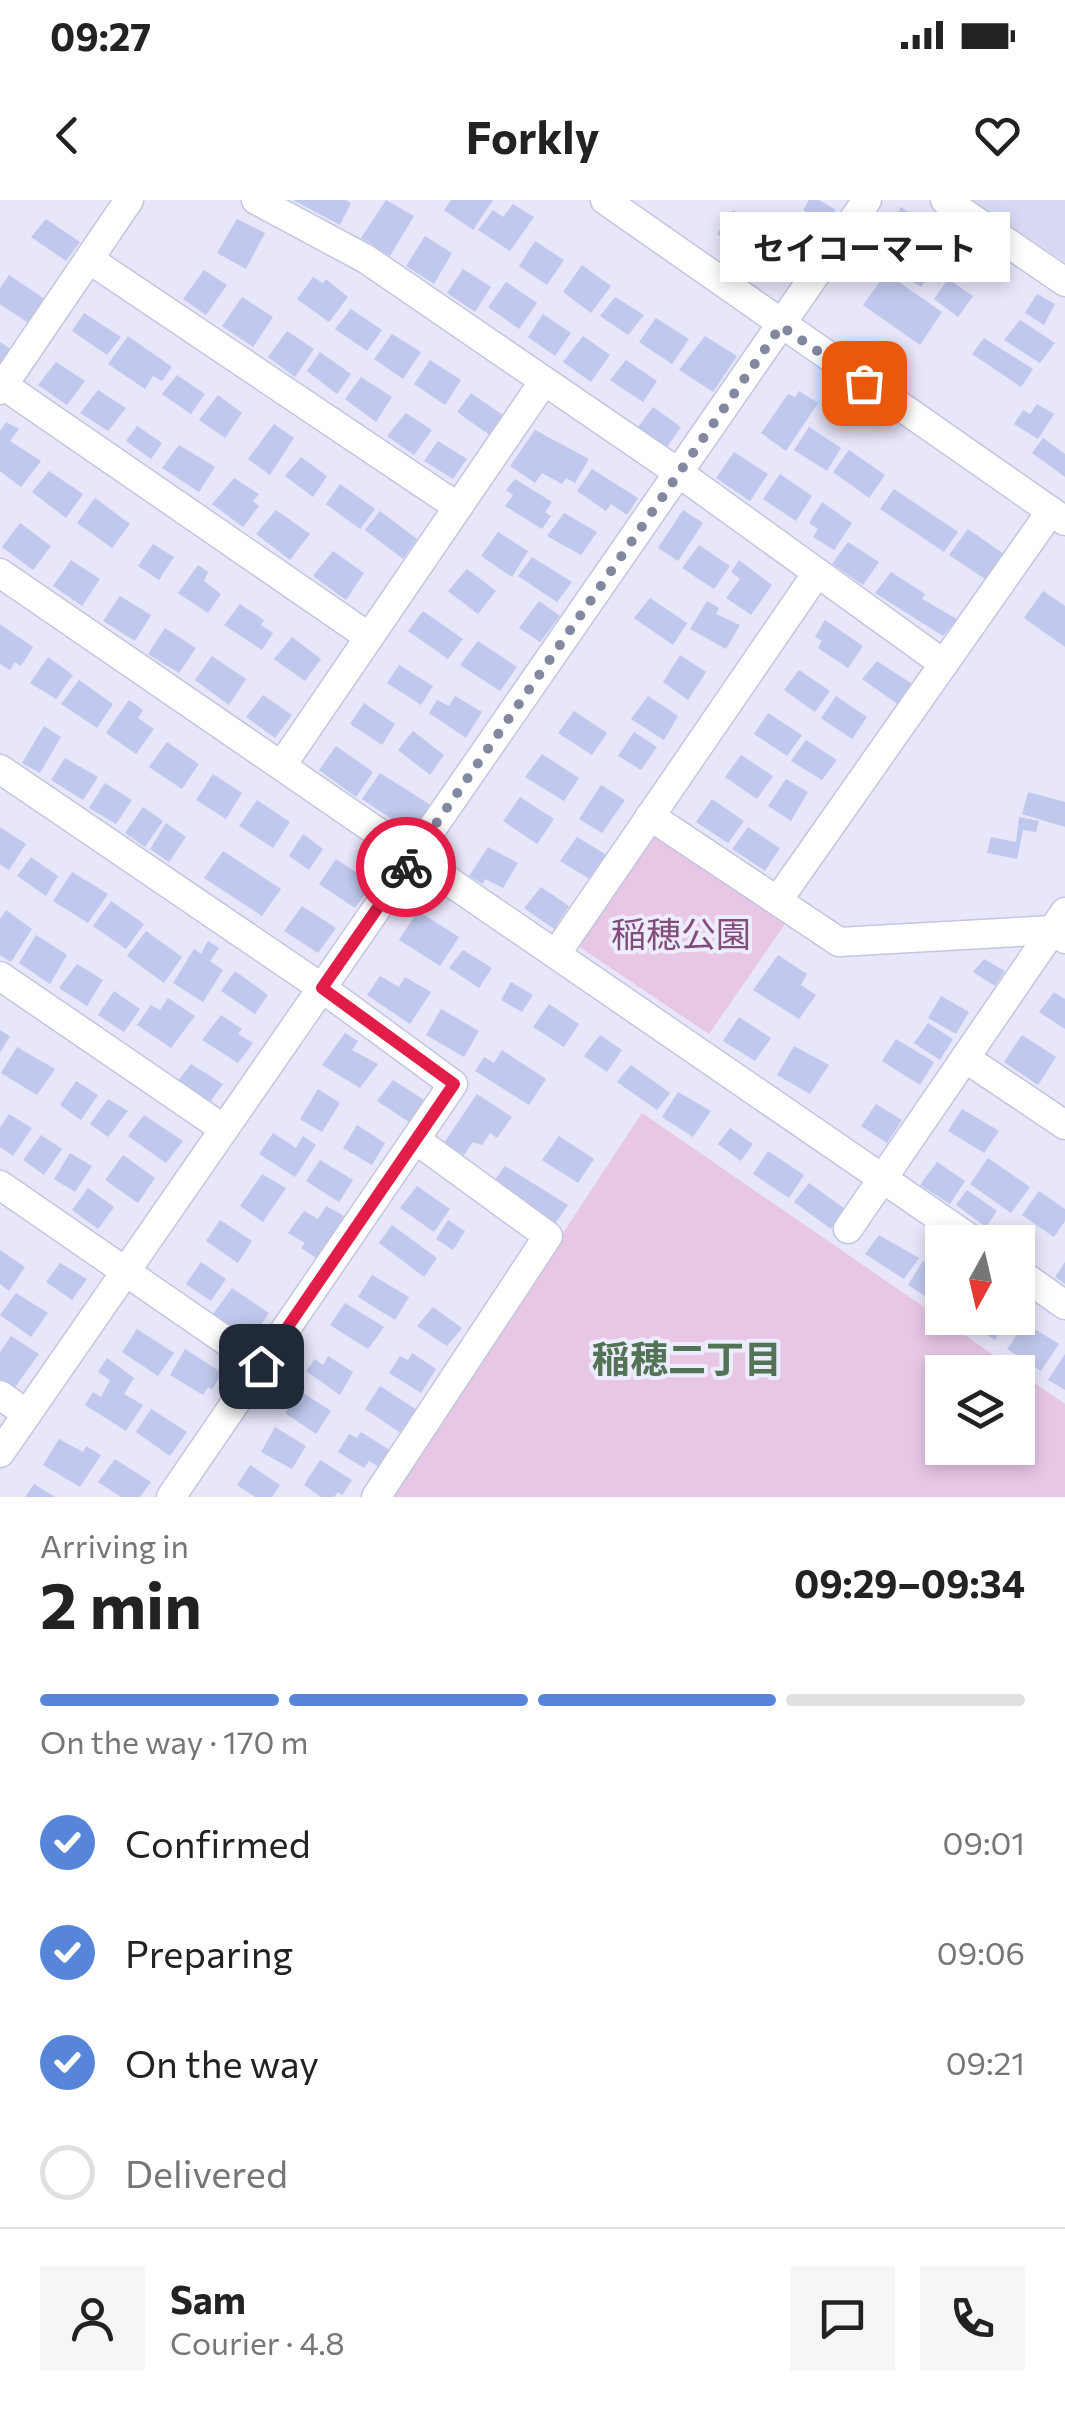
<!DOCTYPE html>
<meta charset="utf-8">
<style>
body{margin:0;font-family:Commissioner,"Noto Sans JP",sans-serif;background:#f6f6f6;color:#222;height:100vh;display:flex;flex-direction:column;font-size:38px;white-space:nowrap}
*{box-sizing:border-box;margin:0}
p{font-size:32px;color:#767676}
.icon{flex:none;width:55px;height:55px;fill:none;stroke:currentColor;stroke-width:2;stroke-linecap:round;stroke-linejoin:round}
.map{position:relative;height:1297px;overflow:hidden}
.details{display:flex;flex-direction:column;background:#fff;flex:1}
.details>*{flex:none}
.needle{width:65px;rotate:188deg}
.fabs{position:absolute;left:925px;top:1025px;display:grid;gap:20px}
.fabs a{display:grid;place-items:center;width:110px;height:110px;border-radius:0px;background:#fff;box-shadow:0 5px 15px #0003;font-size:50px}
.pin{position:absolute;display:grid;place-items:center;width:85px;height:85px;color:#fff;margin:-42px;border-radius:20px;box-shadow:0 5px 15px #0006}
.courier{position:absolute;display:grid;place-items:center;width:100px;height:100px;margin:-50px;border:8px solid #e11d48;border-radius:50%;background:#fff;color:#222;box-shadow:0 2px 12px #0007}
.bubble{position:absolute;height:70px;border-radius:0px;background:#fff;box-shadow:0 5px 15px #0003;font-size:32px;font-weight:700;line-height:70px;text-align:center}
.overview em{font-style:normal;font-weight:700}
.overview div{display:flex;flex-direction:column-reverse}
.overview{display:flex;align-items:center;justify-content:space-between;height:170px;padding:0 40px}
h1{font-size:65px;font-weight:700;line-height:75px}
.bar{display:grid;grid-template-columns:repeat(4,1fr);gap:15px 10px;align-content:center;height:120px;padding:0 40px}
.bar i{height:12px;border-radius:8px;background:#e0e0e0}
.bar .selected{background:#5685da}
.bar p{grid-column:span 4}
.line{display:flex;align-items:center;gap:25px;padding:0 40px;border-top:2px solid #e0e0e0}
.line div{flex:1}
.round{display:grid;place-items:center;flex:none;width:105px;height:105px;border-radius:0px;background:#f6f6f6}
ol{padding:0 40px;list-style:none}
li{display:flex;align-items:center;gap:30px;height:110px}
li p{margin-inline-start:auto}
li .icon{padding:10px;border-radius:50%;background:#5685da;color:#fff;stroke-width:4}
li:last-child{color:#767676}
li i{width:55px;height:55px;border:5px solid #e0e0e0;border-radius:50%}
.status{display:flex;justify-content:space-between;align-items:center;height:70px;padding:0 50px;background:#fff;direction:ltr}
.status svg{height:28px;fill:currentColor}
header{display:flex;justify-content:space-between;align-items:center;height:130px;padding:0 40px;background:#fff;font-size:45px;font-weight:700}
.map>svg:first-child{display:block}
.residential{fill:#d8d9f3}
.green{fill:#e7c6e6;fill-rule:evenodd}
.building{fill:#c0c8ed}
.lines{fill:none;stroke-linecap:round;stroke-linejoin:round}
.minor-casing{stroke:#c2c6de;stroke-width:31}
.minor{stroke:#fff;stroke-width:28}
.done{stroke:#8388a1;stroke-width:10;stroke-dasharray:0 18}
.route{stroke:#e11d48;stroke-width:12}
.labels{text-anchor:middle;stroke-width:8;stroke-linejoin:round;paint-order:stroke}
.park-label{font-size:35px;fill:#824c7b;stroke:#edecfd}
.neighbourhood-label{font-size:38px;font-weight:bold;fill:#537356;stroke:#edecfd}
</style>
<div class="status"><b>09:27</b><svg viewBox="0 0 49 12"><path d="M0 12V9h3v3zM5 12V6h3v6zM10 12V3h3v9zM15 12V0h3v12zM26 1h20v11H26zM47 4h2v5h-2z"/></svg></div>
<header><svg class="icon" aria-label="back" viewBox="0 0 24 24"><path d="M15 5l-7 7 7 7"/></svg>Forkly<svg class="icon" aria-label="heart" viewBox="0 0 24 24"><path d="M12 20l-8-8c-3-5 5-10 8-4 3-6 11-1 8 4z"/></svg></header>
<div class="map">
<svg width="1065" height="1297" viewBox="0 0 1065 1297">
<rect width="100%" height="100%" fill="#e7e6fa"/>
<polygon class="residential" points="970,0 1065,0 1065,62"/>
<g class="green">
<polygon points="655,636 785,724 709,834 578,746"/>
<path d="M642,913L1065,1204V1297H389ZM942,1172H1018V1248H942Z"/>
</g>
<g class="building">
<polygon points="293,0 345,0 351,3 340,25"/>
<polygon points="386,0 414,16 390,56 361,38"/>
<polygon points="451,0 493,0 473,30 444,10"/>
<polygon points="809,0 819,0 836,10 826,24 803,10"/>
<polygon points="513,4 534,17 510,51 478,30 493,10 503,17"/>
<polygon points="901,7 929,25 920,39 908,32 903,39 888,29"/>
<polygon points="733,10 771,34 756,59 717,34"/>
<polygon points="46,19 80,42 66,61 31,37"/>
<polygon points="237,19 265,33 246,69 217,53"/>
<polygon points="954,34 981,50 965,76 934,60 931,65 920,59 932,41 944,49"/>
<polygon points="425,36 452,53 434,84 406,66"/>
<polygon points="776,38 803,54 787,78 761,62"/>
<polygon points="535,41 564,60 547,85 519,66"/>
<polygon points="910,54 933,70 921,87 887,66 895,56 904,62"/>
<polygon points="582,65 611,86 591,113 563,92"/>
<polygon points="463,69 491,87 475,112 447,93"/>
<polygon points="204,70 227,85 206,115 183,99"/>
<polygon points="886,73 942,112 920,145 863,105"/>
<polygon points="9,75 46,100 30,124 0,104 0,88"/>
<polygon points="313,77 323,83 326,79 348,97 329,122 297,99"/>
<polygon points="948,79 973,96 958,117 934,99"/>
<polygon points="506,82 537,103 519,129 488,107"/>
<polygon points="1037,94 1055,104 1044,125 1025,113"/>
<polygon points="242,97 273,117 253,147 222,126"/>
<polygon points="615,97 644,115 628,135 600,116"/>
<polygon points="351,109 382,130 367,151 335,129"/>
<polygon points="84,113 121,137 107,155 72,131"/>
<polygon points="543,114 571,133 555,156 528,137"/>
<polygon points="656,118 689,139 672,164 639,142"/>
<polygon points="1020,120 1055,143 1040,163 1004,140"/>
<polygon points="287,131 314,149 295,177 268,157"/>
<polygon points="392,134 421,152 403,179 374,159"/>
<polygon points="128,136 172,167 162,181 153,176 145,189 108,164"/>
<polygon points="583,136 610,155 591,182 563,162"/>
<polygon points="705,136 737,156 713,192 679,170"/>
<polygon points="984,138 1033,169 1021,187 972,154"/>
<polygon points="0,142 12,150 0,168"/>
<polygon points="320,152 351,174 337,194 307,171"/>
<polygon points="430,160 461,180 445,205 414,184"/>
<polygon points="626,160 657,181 643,202 610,180"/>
<polygon points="56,162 85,181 67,205 38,185"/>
<polygon points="177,175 205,194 191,214 162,194"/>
<polygon points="361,177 392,197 376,222 345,199"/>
<polygon points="98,190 126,208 108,231 80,213"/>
<polygon points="799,191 818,203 786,251 761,233 788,194 795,197"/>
<polygon points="471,193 504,216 491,236 457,212"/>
<polygon points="218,195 242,213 225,238 199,220"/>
<polygon points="1037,204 1054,214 1038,239 1014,224 1023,210 1030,214"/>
<polygon points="653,207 681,227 667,247 638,227"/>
<polygon points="406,213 432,230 414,255 387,236"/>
<polygon points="6,222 19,229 10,241 41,261 21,287 0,271 0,231"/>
<polygon points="274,224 294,238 270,275 248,259"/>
<polygon points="137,226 162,243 151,259 126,241"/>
<polygon points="809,227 841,248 827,271 794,250"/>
<polygon points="535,230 589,259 575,283 566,278 562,284 542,273 535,283 510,266"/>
<polygon points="1043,238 1065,254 1065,277 1032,253"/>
<polygon points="438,241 467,259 453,279 424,261"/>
<polygon points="179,245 215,267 199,292 162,268"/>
<polygon points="849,250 885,275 869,298 833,272"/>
<polygon points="734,252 768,274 750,301 716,278"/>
<polygon points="301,257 327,276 313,297 285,276"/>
<polygon points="592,269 638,298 627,315 611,304 606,311 577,291"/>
<polygon points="49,271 83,294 66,318 32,292"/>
<polygon points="780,274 812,296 796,321 763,299"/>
<polygon points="234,278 259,294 253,301 259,306 243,327 212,304"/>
<polygon points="515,279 552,302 545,312 551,316 542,329 505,306 513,295 506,290"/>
<polygon points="340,284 375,309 360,329 326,304"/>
<polygon points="894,289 958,332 944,352 880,309"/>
<polygon points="95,298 130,324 112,348 77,323"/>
<polygon points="822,302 852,323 834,350 813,337 818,329 809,323"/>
<polygon points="276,310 310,334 290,360 256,334"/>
<polygon points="683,310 703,323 678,361 658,348"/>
<polygon points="380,311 417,339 403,359 365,330"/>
<polygon points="564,313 597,332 581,355 547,336"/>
<polygon points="20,323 51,346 33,370 2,347"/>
<polygon points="968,329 1004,354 985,379 949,355"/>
<polygon points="498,332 528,351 512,377 481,356"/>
<polygon points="848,342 879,362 863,385 832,364"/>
<polygon points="153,344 174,357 159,380 138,366"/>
<polygon points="699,345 730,366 714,389 682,368"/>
<polygon points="333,351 364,373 346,400 313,376"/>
<polygon points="532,357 572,382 557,402 518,376"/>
<polygon points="71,360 100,379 82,406 53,386"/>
<polygon points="739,360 772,385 751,415 726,398 740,379 731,372"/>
<polygon points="198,365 208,372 204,381 221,394 208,413 178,393"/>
<polygon points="467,369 496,391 478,414 448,391"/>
<polygon points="891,372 925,394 922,399 957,419 943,436 875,393"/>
<polygon points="1043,391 1065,406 1065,447 1024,418"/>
<polygon points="120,396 151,415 135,441 103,421"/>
<polygon points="650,398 687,423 673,445 634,418"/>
<polygon points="539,401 560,416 540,442 519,428"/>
<polygon points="707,401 719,408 716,414 740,425 726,449 690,429"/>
<polygon points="240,404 264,420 261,425 273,433 262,450 224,425"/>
<polygon points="423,411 463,439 448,459 408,431"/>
<polygon points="825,420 863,446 848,468 818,448 822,441 815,437"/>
<polygon points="0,424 33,447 21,466 15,462 10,470 0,464"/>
<polygon points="165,428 196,448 179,473 148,454"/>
<polygon points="292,437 321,459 305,481 274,459"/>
<polygon points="478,441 517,467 500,491 460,465"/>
<polygon points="680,455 706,472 688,500 663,482"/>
<polygon points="212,456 246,479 229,505 195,480"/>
<polygon points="48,457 73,475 56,499 30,483"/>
<polygon points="877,461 912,484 899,505 862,479"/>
<polygon points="399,465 433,486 421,505 387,483"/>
<polygon points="799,470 830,491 815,512 784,490"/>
<polygon points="79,480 113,504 97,528 61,504"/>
<polygon points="263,495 292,515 275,538 246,517"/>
<polygon points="455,496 482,512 466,538 429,513 437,500 449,506"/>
<polygon points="648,496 678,516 664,540 631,519"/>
<polygon points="836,496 867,517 852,539 821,518"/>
<polygon points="129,500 143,510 138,518 154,529 136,554 106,533"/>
<polygon points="364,503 395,524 382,545 350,524"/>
<polygon points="574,511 607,533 592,555 558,533"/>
<polygon points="768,513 802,535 787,556 754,534"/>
<polygon points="44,526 61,537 40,573 22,563"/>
<polygon points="413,531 444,555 430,575 398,550"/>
<polygon points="634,532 657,547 641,570 618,556"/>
<polygon points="806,540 837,560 822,580 791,561"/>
<polygon points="167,542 199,564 182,589 149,567"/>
<polygon points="336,546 373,572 356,597 319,570"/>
<polygon points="542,554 579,578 564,601 525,577"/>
<polygon points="741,555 773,576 757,599 725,577"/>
<polygon points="65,558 98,577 83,600 51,580"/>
<polygon points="380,573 432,606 413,633 362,599"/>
<polygon points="213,574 242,593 226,619 196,600"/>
<polygon points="786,579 808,592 791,621 768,606"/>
<polygon points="105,583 132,600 116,624 89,608"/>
<polygon points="601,585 625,600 602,633 579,619"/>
<polygon points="1028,592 1065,602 1065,627 1022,614"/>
<polygon points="520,597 554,619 537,644 503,621"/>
<polygon points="712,599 744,621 728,643 696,622"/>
<polygon points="257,600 290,622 273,648 239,626"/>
<polygon points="143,607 163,621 145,647 125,633"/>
<polygon points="1019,617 1039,621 1036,632 1023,630 1017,659 987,653 991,637 1016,642"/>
<polygon points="166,623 186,637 169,662 150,649"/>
<polygon points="0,627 26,644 9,670 0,664"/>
<polygon points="748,627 780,648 765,671 732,649"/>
<polygon points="303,634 323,649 309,670 289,656"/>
<polygon points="577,637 607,655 591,680 560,661"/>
<polygon points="488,647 518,663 503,688 485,679 483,684 469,676"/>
<polygon points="223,651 281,689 262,716 204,678"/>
<polygon points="31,657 58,676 46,696 17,676"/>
<polygon points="336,659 373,683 355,708 319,684"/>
<polygon points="72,672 108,694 88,723 53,701"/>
<polygon points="541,687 569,706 554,729 524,708"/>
<polygon points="111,701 144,724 126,749 93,726"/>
<polygon points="302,706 336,728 318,753 284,731"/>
<polygon points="6,710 32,729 11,762 0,755 0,719"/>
<polygon points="418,711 459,737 440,766 399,740"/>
<polygon points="146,731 182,757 164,783 127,756"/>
<polygon points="36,735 67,755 50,784 19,763"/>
<polygon points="208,741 219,748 210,761 223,770 203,802 173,783 194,749 201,754"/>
<polygon points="463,750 492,768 479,788 449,768"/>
<polygon points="778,755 807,774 801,785 816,795 799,819 753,790"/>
<polygon points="984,759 1005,771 995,786 973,772"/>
<polygon points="77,764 103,780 87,806 59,788"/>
<polygon points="235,771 268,795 255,814 221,791"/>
<polygon points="380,776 399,787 405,777 431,792 410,824 367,795"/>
<polygon points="511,782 533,795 522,812 501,800"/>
<polygon points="114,791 140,809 124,832 98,815"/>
<polygon points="1054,792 1065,799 1065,829 1039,812"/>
<polygon points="941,796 969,812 956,834 928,818"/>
<polygon points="168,798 195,816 171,848 137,825 151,805 160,810"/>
<polygon points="549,804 579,824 564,847 533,827"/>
<polygon points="441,809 479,831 464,857 426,835"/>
<polygon points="221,815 242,829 238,834 253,843 238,863 202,840"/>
<polygon points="739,817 771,838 755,861 723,841"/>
<polygon points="928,823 953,839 940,860 914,843"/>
<polygon points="0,830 10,836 0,853"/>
<polygon points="345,833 358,841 352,850 378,864 360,888 322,865"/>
<polygon points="600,835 622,850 607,872 584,856"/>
<polygon points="1022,835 1056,857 1038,885 1004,862"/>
<polygon points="896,839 934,862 920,885 882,861"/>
<polygon points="794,846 829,865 810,894 777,875"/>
<polygon points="17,847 55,869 37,895 1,873"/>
<polygon points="502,850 546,879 529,905 475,871 484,857 494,863"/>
<polygon points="191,864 223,884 210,902 178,881"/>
<polygon points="631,865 670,893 657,910 617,882"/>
<polygon points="393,880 424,900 409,922 377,901"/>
<polygon points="76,881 98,895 81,920 60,905"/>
<polygon points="318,889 340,903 322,932 300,919"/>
<polygon points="678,892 711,911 693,937 662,917"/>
<polygon points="477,894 512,917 497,938 490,933 482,945 473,942 464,955 444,943"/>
<polygon points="108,899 128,911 108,937 90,924"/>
<polygon points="876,904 902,920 887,943 861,926"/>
<polygon points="962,909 999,931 984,953 948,931"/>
<polygon points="9,914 32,928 13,956 0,947 0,928"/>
<polygon points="144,915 183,941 166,963 128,936"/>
<polygon points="357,925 385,943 372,965 343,948"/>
<polygon points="730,928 753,944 741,961 718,944"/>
<polygon points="273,933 296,948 303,936 316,945 295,977 259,954"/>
<polygon points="41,935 62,949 44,975 23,960"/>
<polygon points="559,936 594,959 578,983 542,960"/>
<polygon points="768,951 804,975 789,998 753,974"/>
<polygon points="70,953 92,966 75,992 54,979"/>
<polygon points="123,955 155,978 138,1003 105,980"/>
<polygon points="988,958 1030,987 1011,1013 970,984"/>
<polygon points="320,960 353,980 339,1002 306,981"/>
<polygon points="937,962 965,981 950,1004 920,985"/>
<polygon points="505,966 568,1005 554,1025 491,985"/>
<polygon points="262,974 286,988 263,1022 240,1006"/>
<polygon points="809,983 845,1009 831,1029 794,1002"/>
<polygon points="417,986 450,1009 434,1032 400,1008"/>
<polygon points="88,988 114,1007 98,1029 72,1010"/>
<polygon points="967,990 997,1011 986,1027 956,1005"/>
<polygon points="1039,991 1065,1009 1065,1021 1054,1037 1022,1015"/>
<polygon points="326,1006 344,1016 319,1060 301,1048 305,1043 288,1033 304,1011 318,1019"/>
<polygon points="220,1020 252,1041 238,1063 206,1041"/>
<polygon points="448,1020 465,1031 453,1050 436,1039"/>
<polygon points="392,1025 437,1058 424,1077 379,1043"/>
<polygon points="879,1035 919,1058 904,1079 865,1054"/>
<polygon points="0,1050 25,1067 9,1091 0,1084"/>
<polygon points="923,1061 942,1072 942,1107 908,1085"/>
<polygon points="201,1062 226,1079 211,1101 186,1084"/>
<polygon points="1065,1062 1065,1084 1055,1077"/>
<polygon points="60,1063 87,1079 72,1100 46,1082"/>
<polygon points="372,1075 409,1097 395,1120 358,1097"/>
<polygon points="232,1088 269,1113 254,1135 238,1124 235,1128 213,1114"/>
<polygon points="16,1093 48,1113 31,1137 0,1115"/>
<polygon points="345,1103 384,1127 368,1149 330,1125"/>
<polygon points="433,1107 462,1128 447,1146 417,1126"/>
<polygon points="958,1118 1001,1118 1007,1121 995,1140"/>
<polygon points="1025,1123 1059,1144 1041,1171 1007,1149"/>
<polygon points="137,1129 174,1153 158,1176 122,1152"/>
<polygon points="11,1136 39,1154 13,1190 0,1182 0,1152"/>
<polygon points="185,1149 222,1173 212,1190 208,1187 203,1195 170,1175"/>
<polygon points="412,1153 436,1169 421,1193 389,1173 400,1156 408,1160"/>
<polygon points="1065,1154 1065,1190 1048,1180"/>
<polygon points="328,1156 353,1172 340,1195 306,1171 315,1159 323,1165"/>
<polygon points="107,1158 134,1178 124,1194 143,1205 126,1231 85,1205 93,1192 101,1197 110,1180 98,1172"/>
<polygon points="380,1186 417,1210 402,1234 365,1209"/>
<polygon points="300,1191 331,1211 316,1234 285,1213"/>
<polygon points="151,1209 187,1232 170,1256 136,1232"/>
<polygon points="275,1227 306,1246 292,1269 261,1252"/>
<polygon points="361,1232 390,1250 379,1267 369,1261 364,1268 338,1252 349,1234 357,1238"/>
<polygon points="59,1239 83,1252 86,1246 101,1255 80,1287 43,1265"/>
<polygon points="115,1259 151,1282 140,1297 121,1297 98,1282"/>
<polygon points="320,1260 352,1280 342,1295 338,1292 334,1297 321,1297 304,1285"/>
<polygon points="250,1265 280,1285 272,1297 255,1297 237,1285"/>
<polygon points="34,1284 55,1297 25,1297"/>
</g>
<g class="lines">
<g class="minor-casing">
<g id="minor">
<polyline points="256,0 366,59 679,273 944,464"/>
<polyline points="605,0 1065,321"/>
<polyline points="945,0 1065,82"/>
<polyline points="90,60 458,307"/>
<polyline points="3,185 369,437"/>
<polyline points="0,190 129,0"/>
<polyline points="0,373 975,1042"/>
<polyline points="282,565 544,181"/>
<polyline points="0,569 322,788 453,884 171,1297"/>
<polyline points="650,616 839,742 1052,730 1065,739"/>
<polyline points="778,700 1051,311"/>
<polyline points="556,754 817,373"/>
<polyline points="0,776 224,929"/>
<polyline points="965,858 1065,925"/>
<polyline points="0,985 261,1165"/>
<polyline points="848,1029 1065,712"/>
<polyline points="1018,1072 1065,1105"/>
<polyline points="0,1195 27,1214"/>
<polyline points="0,1253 867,0"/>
<polyline points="376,1297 548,1036 416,940"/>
</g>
</g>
<use href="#minor" class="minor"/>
</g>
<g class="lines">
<polyline class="done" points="406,667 781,126 864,183"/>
<polyline class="route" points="261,1166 454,884 322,788 406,667"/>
</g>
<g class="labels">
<g class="park-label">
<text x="681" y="747">稲穂公園</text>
</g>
<g class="neighbourhood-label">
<text x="687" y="1173">稲穂二丁目</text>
</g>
</g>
</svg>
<div class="fabs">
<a><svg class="needle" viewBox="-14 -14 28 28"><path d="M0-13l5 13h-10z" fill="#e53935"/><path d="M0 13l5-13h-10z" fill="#767676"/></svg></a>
<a><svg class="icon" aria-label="layers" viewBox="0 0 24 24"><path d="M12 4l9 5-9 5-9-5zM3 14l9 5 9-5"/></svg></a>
</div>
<div class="pin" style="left:864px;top:183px;background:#ea580c"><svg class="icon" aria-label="bag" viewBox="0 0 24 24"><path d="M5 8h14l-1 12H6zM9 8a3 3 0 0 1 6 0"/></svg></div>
<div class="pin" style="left:261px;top:1166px;background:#1f2937"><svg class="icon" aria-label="home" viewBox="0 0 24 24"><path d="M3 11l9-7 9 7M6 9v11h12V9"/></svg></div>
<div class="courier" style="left:406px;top:667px"><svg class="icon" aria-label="bike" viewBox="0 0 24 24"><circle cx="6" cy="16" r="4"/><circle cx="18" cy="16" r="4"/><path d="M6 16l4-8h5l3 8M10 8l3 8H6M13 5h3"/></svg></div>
<div class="bubble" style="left:720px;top:12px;width:290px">セイコーマート</div>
</div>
<section class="details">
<div class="overview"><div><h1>2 min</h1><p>Arriving in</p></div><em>09:29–09:34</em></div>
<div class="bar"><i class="selected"></i><i class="selected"></i><i class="selected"></i><i></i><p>On the way · 170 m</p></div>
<ol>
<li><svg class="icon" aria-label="check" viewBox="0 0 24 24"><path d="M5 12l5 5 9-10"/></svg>Confirmed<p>09:01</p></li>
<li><svg class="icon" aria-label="check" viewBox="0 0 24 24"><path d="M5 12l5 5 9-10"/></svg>Preparing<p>09:06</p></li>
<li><svg class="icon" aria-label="check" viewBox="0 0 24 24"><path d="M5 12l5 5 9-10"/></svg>On the way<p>09:21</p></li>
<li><i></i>Delivered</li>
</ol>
<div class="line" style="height:180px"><a class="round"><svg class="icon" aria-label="person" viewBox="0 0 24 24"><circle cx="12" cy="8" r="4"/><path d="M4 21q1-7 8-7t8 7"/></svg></a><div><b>Sam</b><p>Courier · 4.8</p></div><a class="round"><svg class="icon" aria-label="chat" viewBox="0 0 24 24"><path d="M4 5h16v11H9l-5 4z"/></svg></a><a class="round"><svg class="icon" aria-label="phone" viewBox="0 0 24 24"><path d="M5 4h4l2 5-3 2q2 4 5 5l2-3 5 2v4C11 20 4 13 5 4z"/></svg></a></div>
</section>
